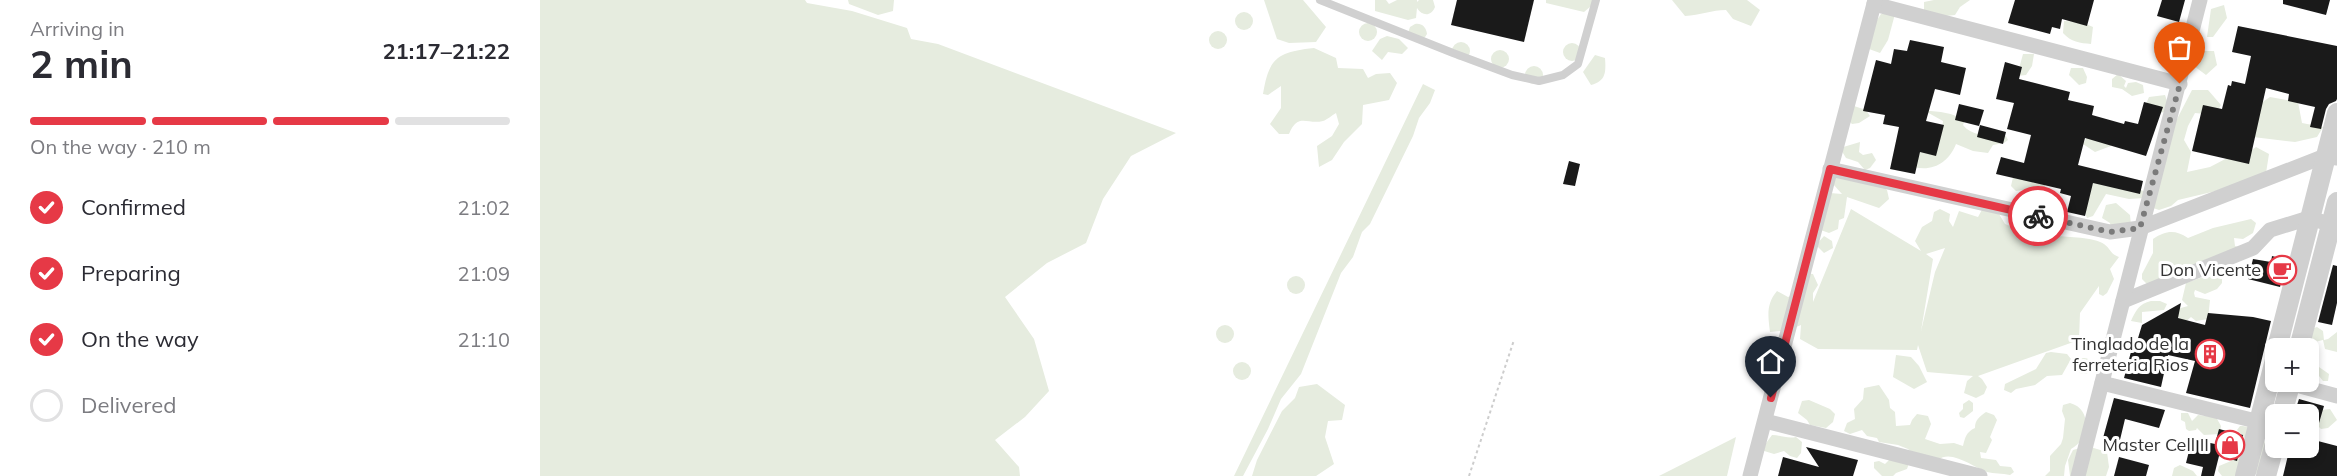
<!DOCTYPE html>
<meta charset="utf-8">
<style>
body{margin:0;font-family:Mulish,sans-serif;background:#f2f2f3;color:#2b2b33;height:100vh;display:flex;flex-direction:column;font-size:22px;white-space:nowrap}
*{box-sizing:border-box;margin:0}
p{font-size:20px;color:#7c7c81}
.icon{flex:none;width:33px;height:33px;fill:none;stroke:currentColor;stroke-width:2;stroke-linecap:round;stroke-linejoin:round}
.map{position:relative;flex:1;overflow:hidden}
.sheet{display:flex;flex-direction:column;background:#fff;width:540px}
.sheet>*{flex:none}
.buttons{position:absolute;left:1725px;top:338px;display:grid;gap:12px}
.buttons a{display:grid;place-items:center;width:54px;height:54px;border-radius:9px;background:#fff;box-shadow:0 3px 9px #0003;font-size:30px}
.pin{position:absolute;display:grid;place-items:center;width:51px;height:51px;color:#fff;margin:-62px -26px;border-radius:50% 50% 50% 0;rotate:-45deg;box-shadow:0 0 6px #0007}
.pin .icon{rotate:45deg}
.courier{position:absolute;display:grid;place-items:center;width:60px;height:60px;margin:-30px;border:4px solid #e63946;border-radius:50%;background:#fff;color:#222;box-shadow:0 2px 8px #0007}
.overview em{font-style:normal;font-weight:700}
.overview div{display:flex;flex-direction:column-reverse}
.overview{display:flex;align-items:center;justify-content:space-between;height:102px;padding:0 30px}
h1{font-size:39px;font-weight:700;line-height:45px}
.bar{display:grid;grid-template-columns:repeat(4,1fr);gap:9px 6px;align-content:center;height:72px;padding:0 30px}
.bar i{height:8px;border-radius:4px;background:#e1e1e2}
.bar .on{background:#e63946}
.bar p{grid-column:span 4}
ol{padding:0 30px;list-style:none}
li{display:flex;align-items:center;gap:18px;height:66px}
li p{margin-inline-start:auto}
li .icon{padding:6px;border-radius:50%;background:#e63946;color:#fff;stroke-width:4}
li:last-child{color:#7c7c81}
li i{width:33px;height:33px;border:3px solid #e1e1e2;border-radius:50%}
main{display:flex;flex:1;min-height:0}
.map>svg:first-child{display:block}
.green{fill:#e6ecdf;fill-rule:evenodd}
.building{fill:#1a1a1a}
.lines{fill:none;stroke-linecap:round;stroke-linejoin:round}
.path{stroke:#cdcdcd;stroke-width:2;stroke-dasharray:3 3;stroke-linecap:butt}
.service{stroke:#d0d0d0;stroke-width:8}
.minor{stroke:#d0d0d0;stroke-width:15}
.tertiary{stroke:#d0d0d0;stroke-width:20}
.done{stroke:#7a7a7a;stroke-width:6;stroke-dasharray:0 10.8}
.route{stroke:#e63946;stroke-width:8}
.labels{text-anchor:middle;stroke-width:6;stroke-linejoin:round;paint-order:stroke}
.poi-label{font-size:18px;fill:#333;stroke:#fff;text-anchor:end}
</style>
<main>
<section class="sheet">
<div class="overview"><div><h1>2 min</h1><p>Arriving in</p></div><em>21:17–21:22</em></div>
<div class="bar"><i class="on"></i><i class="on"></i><i class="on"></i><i></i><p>On the way · 210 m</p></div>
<ol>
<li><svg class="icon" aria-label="check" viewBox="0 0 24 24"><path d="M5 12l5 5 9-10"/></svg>Confirmed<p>21:02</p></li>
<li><svg class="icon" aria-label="check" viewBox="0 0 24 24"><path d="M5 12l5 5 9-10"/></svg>Preparing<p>21:09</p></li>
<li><svg class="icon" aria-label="check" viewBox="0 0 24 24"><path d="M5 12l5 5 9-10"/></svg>On the way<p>21:10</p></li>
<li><i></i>Delivered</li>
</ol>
</section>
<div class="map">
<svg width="1797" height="476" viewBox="0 0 1797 476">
<rect width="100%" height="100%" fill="#fff"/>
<g class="green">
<polygon points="0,0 265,0 267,3 312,11 367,28 371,39 398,44 636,133 591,156 563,199 546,243 507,263 465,297 494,339 509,391 485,417 455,440 479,467 480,476 0,476"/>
<polygon points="308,0 354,0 353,11 338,15 309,4"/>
<polygon points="724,0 763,0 786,27 776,42 749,43 737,39"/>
<path d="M835,0H846L849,4L857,0H877V2L879,0H893L895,7C891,17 882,16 877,8L876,18L868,20L835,11Z"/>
<polygon points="1006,0 1058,0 1044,12 1006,3"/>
<path d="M1132,0H1207L1220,10L1211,26L1193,19L1186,10C1172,10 1160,15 1145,16Z"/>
<polygon points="1394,0 1430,0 1420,7 1415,15 1396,17 1384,11 1384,2"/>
<polygon points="1684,5 1687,18 1673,37 1667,37 1671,9"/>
<circle cx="704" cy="21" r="9"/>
<polygon points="1341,14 1355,14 1348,40 1340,53 1329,49 1326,37"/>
<path d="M1524,21L1541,22L1553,27L1551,44C1540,43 1531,42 1523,33Z"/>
<circle cx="828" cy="32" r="9"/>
<path d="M875,24C882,23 886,27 887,34L883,40L868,33L870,27Z"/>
<circle cx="678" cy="40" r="9"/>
<polygon points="847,36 859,39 868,48 862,54 848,52 842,60 832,51 840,39"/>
<circle cx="921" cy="51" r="9"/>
<circle cx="1032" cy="52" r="9"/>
<path d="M774,48L796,58L798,68L823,69L828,78L836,74L850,73L857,83L849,100L823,105L822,124L804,142L792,160L779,167L777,146L792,136L799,124L796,113C792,115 787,120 783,121C767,125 758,112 749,134H739L730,124L741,108V86L728,95L723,94C729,58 737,52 774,48Z"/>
<circle cx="960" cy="59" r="9"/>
<polygon points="1661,51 1674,51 1677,65 1666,75 1654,66"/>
<polygon points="1483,54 1494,54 1492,66 1486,75 1477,76"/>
<path d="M1055,55L1065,58C1066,72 1066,81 1051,85L1043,72Z"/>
<circle cx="994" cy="75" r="9"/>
<polygon points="1531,68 1543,68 1547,77 1546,83 1539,85 1529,75"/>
<polygon points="1578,74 1586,81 1584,86 1586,88 1588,83 1596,82 1603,85 1604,93 1592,96 1582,89 1572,87 1572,79"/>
<polygon points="883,84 895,90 890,103 879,118 873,136 830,224 822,232 813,257 801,273 761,374 741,399 728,429 703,476 694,476"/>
<polygon points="1652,90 1668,90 1681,105 1675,115 1655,113 1648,126 1644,140 1651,152 1647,172 1670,167 1691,156 1705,155 1716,147 1729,154 1726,173 1676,191 1638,200 1631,206 1619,210 1613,208 1636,121"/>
<polygon points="1625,95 1628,104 1627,112 1616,113 1606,104 1609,97"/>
<polygon points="1730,97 1758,102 1762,123 1783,127 1777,137 1755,142 1713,137 1721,103"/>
<polygon points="1308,104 1326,110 1330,116 1319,123 1312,124 1310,122"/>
<path d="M1385,111C1400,111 1412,113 1425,120L1423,125C1432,137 1452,136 1466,136L1468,140L1464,143L1453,145L1448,153L1433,151L1416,144C1409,162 1393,172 1374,167L1376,151L1402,129L1403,121Z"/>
<polygon points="1552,129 1573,136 1571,146 1555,152 1543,144"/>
<polygon points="1320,142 1319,152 1323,155 1332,153 1336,160 1330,168 1325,170 1318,162 1306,158 1300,148"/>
<polygon points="1474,173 1506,181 1503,193 1489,195 1484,190 1476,191 1471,186"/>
<polygon points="1293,177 1337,183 1347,190 1349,199 1339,208 1307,197 1304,218 1299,220 1298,229 1289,233 1275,228 1290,193 1302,194 1293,184"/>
<path d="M1555,179L1588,185L1606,192L1605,198L1589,199L1566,194L1553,216L1547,218C1541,205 1549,192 1555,179Z"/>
<polygon points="1576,203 1590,215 1591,225 1571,228 1570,223 1562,218 1566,205"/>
<path d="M1444,206L1459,214L1465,224L1470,226L1476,219C1490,219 1499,223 1508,234V236L1515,239L1516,236C1528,237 1554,237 1564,244C1571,249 1570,254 1579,257L1570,269L1574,279L1567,293L1563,296L1559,294V286L1540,313L1539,340L1438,376L1442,379L1447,387L1444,394L1436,398L1424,393L1427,381L1433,376L1387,372L1378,345L1377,350L1278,349L1260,339L1261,325L1249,330L1230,332C1228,316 1226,304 1237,291L1248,297L1253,295L1264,273L1273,274L1278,285L1273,293V302L1311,209L1381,251L1375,241L1382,227L1392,221L1394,212L1400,209L1410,214L1409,221L1413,227L1419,211L1438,217ZM1405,248L1395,272L1381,331L1393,259L1386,254Z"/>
<path d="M1711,219L1716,223L1713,233L1703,239L1694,238L1695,246L1699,247L1609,286L1602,279V274L1613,253V239C1627,230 1635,230 1648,238L1673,228Z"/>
<polygon points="1284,236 1292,241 1293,248 1284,253 1276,245"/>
<polygon points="1675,268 1682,270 1682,283 1677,289 1665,294 1655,290 1654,293 1655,297 1670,300 1668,319 1656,321 1651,317 1644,323 1636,315 1637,309 1648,306 1642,300 1646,283 1663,277 1670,277"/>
<circle cx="756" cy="285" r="9"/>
<path d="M1611,301H1620L1627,304L1624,310L1602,312V323L1591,321C1596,310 1599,304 1611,301Z"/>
<circle cx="685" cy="334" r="9"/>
<polygon points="1777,327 1783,331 1784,340 1788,339 1797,332 1797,352 1785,349 1783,340 1771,343 1767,339 1774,328"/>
<polygon points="1511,352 1527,354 1531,359 1522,375 1507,376 1495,385 1476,389 1471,393 1464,390 1465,384 1496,369 1506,353"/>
<polygon points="1356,355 1371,357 1379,366 1387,382 1374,389 1353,377"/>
<circle cx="1544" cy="366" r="8"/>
<polygon points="1769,360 1789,374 1788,381 1783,381 1779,376 1769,377"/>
<circle cx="702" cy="371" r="9"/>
<polygon points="777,384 805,405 802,420 788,421 785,437 794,464 776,476 712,476 717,460 742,411 755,398 759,387"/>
<path d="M1339,385L1349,400L1350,408L1355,412L1356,426L1370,425L1372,420L1377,414L1388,416L1391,424L1385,439L1400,444L1414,443L1423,446C1425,438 1426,432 1435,428C1435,420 1439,417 1446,412L1454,415L1457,420L1450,437L1452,440L1446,453L1440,452L1441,458L1456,460L1460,466L1471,467L1474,472L1470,475C1462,473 1454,474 1447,472C1433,467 1411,449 1398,460L1372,453L1368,449L1358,445L1339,442L1337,438L1327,436L1322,430L1310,434L1304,431L1307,423L1315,419L1314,409L1323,399L1324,388Z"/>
<polygon points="1269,400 1290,409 1295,414 1293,422 1286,428 1270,425 1267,420 1258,413 1262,401"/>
<polygon points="1429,400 1433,403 1433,411 1424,418 1420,417 1419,413 1423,409 1423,404"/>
<path d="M1530,403C1553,409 1549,440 1531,449L1525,466L1524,476H1505L1510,471V456L1521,444L1523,438L1525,419L1522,411L1523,405Z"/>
<polygon points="1790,409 1797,420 1788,428 1781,429 1778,426 1781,410"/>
<polygon points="1641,413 1648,413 1652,421 1658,415 1676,417 1681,426 1680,434 1664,435 1657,428 1656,430 1649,431 1646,429 1645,422 1641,420"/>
<path d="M1700,426C1708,426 1712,428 1718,432C1731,441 1722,459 1719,472L1715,474L1698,471L1695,476H1682L1678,471L1679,466L1691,461L1690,451L1706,439L1697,430Z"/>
<path d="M1232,435C1241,435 1247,439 1256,437L1262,442L1261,453L1257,458L1250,456L1244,451L1234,454L1221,450Z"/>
<polygon points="1196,437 1187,476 1119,476"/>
<polygon points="1547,446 1567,452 1569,467 1566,476 1530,476 1528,460 1533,450"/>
<polygon points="1352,457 1369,463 1367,469 1356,473 1353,476 1342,476 1334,468 1334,462 1339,461 1345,464"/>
<polygon points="1640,465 1653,471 1657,476 1632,476 1634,468"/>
</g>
<g class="building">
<polygon points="917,0 994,0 984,42 911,25"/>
<polygon points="1475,0 1554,0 1547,26 1522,19 1520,29 1512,27 1510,34 1468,23"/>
<polygon points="1622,0 1645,0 1639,22 1617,16"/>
<polygon points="1743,0 1790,0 1786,15 1743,4"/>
<polygon points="1698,26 1797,46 1797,99 1796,101 1789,104 1786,109 1781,129 1770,127 1775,107 1748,101 1749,94 1726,88 1709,164 1652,151 1663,105 1682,109 1688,85 1691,86 1692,81 1705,84 1711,56 1692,52"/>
<polygon points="1370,40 1404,47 1401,62 1426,68 1420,95 1395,89 1386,121 1404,125 1396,156 1380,152 1375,174 1350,169 1359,127 1343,124 1345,115 1323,111 1336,60 1351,64 1354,49 1367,51"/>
<polygon points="1465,62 1482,67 1479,79 1530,92 1528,100 1554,106 1552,115 1584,124 1585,121 1598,124 1604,102 1623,107 1606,156 1545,138 1538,165 1603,181 1600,194 1553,183 1545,216 1527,212 1531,196 1520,193 1521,189 1456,174 1461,157 1484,163 1491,135 1467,129 1474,103 1456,99"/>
<polygon points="1419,104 1444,110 1439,126 1415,120"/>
<polygon points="1440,125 1466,132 1463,144 1437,137"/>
<polygon points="1029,161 1040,164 1035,186 1023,184"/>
<polygon points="1732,256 1747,260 1740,287 1708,279 1713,259 1731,262"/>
<polygon points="1793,265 1797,266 1797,303 1792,325 1778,322"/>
<polygon points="1641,303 1638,318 1665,325 1668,313 1713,317 1731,321 1710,408 1646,393 1655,361 1628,355 1621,387 1584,378 1592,348 1595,348 1602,325"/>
<polygon points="1574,398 1625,410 1619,428 1585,419 1579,444 1563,438"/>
<polygon points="1759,399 1784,406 1774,440 1797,446 1797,476 1743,476 1750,447 1768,447 1768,414 1754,414"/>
<polygon points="1679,429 1703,435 1697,461 1679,456 1674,476 1661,476 1663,467 1646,463 1652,439 1675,444"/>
<polygon points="1266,447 1318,460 1313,476 1238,476 1243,457 1279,467"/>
<polygon points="1579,457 1609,465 1606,476 1574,476"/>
</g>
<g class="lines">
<polyline class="path" points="929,476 974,340"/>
<polyline class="service" points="780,0 913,53 972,75 999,81 1023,75 1038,64 1056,0"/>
<g class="minor">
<polyline points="1334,4 1640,84"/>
<polyline points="1290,169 1570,232 1600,228 1785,156 1797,158"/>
<polyline points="1583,301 1713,248 1730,230 1769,218 1797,226"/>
<polyline points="1741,381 1797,396"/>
<polyline points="1562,383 1736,426"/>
<polyline points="1225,421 1440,476"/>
<polyline points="1210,476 1335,0"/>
<polyline points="1538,476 1660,0"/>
</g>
<g class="tertiary">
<polyline points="1737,348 1797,113"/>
<polyline points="1759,348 1797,202"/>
<polyline points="1742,414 1751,381"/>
<polyline points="1705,476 1736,356"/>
<polyline points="1726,476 1736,440"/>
</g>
</g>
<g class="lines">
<polyline class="done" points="1498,216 1570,232 1600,228 1640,84"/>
<polyline class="route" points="1231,398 1290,169 1498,216"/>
</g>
<defs>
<g id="cafe-ring" transform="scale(1.5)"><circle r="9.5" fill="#fff" stroke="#e63946" stroke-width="1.5"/><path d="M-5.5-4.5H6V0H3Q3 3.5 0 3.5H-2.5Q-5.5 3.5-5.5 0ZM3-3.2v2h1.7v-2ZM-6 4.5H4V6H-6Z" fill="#e63946"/></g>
<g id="building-ring" transform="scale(1.5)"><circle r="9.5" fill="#fff" stroke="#e63946" stroke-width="1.5"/><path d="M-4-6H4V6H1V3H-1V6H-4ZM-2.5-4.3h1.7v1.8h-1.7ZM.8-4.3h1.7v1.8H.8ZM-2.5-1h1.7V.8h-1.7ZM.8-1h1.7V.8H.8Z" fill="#e63946"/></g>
<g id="shop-ring" transform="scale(1.5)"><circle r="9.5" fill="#fff" stroke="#e63946" stroke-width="1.5"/><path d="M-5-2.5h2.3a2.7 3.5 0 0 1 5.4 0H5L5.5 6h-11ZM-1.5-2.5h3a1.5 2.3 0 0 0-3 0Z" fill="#e63946"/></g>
</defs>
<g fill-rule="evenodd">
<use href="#cafe-ring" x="1742" y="270"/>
<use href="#building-ring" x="1670" y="354"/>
<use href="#shop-ring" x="1690" y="445"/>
</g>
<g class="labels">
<g class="poi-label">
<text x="1721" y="276">Don Vicente</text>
<text x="1649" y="350">Tinglado de la<tspan x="1649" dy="21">ferreteria Rios</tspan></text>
<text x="1669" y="451">Master Cell II</text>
</g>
</g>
</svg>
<div class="buttons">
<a>+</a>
<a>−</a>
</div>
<div class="pin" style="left:1640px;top:84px;background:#ea580c"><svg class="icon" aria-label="bag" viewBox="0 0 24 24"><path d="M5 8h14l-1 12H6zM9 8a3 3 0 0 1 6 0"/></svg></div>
<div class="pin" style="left:1231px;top:398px;background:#1f2937"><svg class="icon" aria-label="home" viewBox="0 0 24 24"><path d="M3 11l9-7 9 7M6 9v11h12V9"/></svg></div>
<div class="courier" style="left:1498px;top:216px"><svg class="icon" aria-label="bike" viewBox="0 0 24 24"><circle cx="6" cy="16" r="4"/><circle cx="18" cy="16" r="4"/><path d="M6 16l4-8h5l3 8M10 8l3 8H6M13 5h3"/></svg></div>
</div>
</main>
